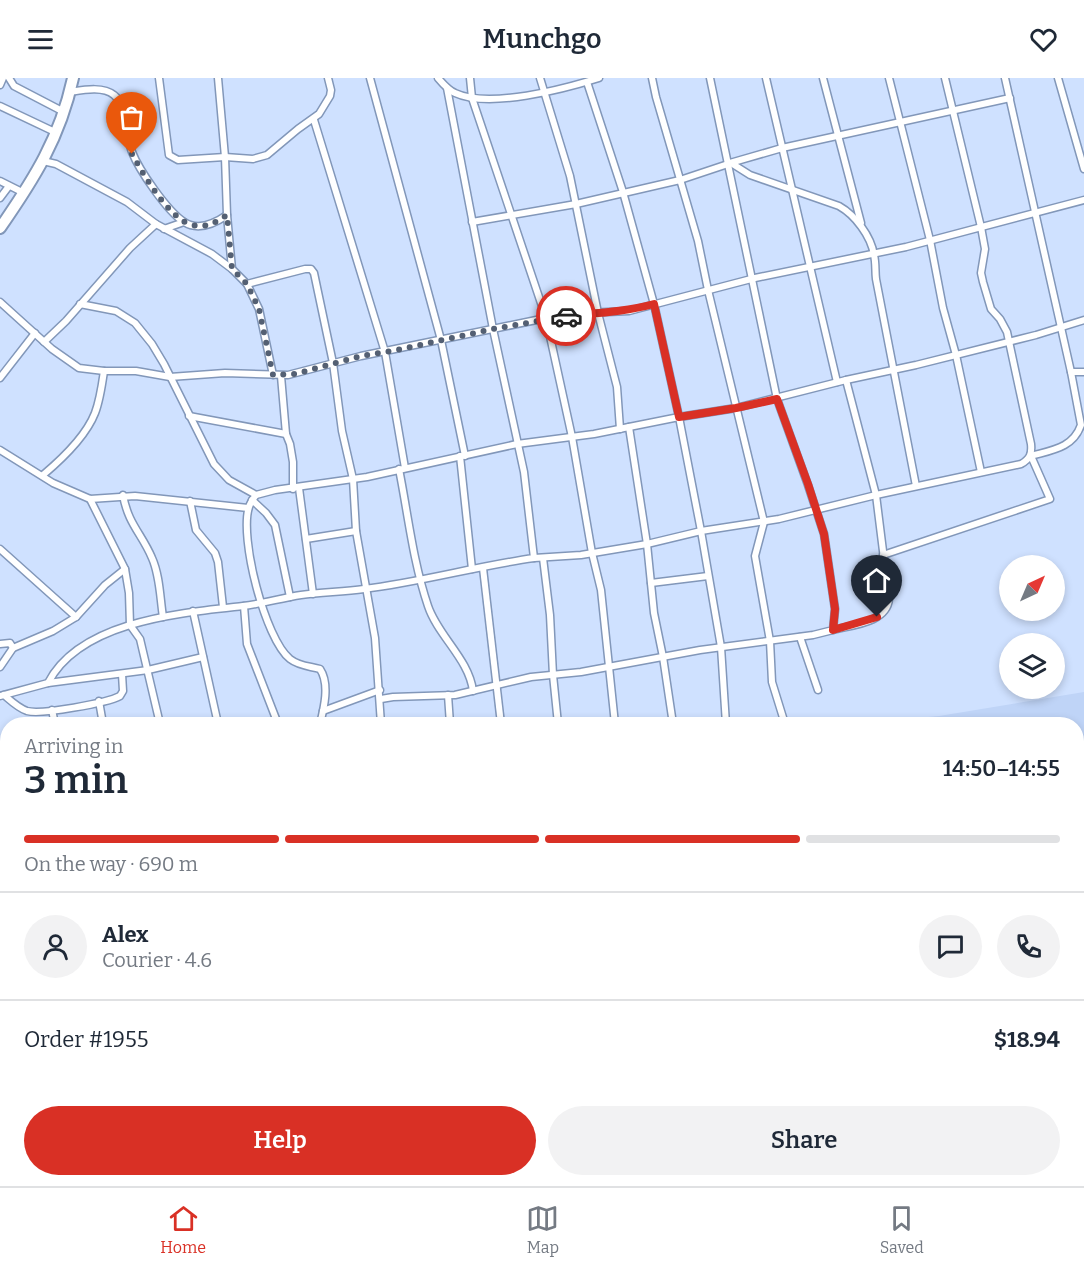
<!DOCTYPE html>
<meta charset="utf-8">
<style>
body{margin:0;font-family:Bitter,serif;background:#f2f2f3;color:#1f2937;height:100vh;display:flex;flex-direction:column;font-size:22px;white-space:nowrap}
*{box-sizing:border-box;margin:0}
p{font-size:20px;color:#747a83}
.icon{flex:none;width:33px;height:33px;fill:none;stroke:currentColor;stroke-width:2;stroke-linecap:round;stroke-linejoin:round}
.map{position:relative;flex:1;overflow:hidden}
.details{position:absolute;left:0px;top:639px;width:1084px;height:470px;display:flex;flex-direction:column;background:#fff;border-radius:24px 24px 0 0;box-shadow:0 3px 9px #0003}
.details>*{flex:none}
.needle{width:39px;rotate:44deg}
.fabs{position:absolute;left:999px;top:477px;display:grid;gap:12px}
.fabs a{display:grid;place-items:center;width:66px;height:66px;border-radius:50%;background:#fff;box-shadow:0 3px 9px #0003;font-size:30px}
.pin{position:absolute;display:grid;place-items:center;width:51px;height:51px;color:#fff;margin:-62px -26px;border-radius:50% 50% 50% 0;rotate:-45deg;box-shadow:0 0 6px #0007}
.pin .icon{rotate:45deg}
.courier{position:absolute;display:grid;place-items:center;width:60px;height:60px;margin:-30px;border:4px solid #d93025;border-radius:50%;background:#fff;color:#222;box-shadow:0 2px 8px #0007}
.headline em{font-style:normal;font-weight:600}
.headline div{display:flex;flex-direction:column-reverse}
.headline{display:flex;align-items:center;justify-content:space-between;height:102px;padding:0 24px}
h1{font-size:39px;font-weight:600;line-height:45px}
.bar{display:grid;grid-template-columns:repeat(4,1fr);gap:9px 6px;align-content:center;height:72px;padding:0 24px}
.bar i{height:8px;border-radius:4px;background:#e0e1e3}
.bar .active{background:#d93025}
.bar p{grid-column:span 4}
.line{display:flex;align-items:center;gap:15px;padding:0 24px;border-top:2px solid #e0e1e3}
.line div{flex:1}
.round{display:grid;place-items:center;flex:none;width:63px;height:63px;border-radius:32px;background:#f2f2f3}
.button{display:flex;gap:12px;margin-top:auto;padding:12px 24px}
.button a{flex:1;height:69px;border-radius:36px;background:#d93025;color:#fff;font-size:24px;font-weight:600;line-height:69px;text-align:center}
.button a+a{background:#f2f2f3;color:#1f2937}
header{display:flex;justify-content:space-between;align-items:center;height:78px;padding:0 24px;background:#fff;font-size:27px;font-weight:600}
.tab-bar{display:flex;justify-content:space-around;align-items:center;height:84px;border-top:2px solid #e0e1e3;background:#fff;font-size:16px;color:#747a83}
.tab-bar a{display:grid;justify-items:center;gap:3px}
.tab-bar .active{color:#d93025}
.map>svg:first-child{display:block}
.built{fill:#bfd4f7}
.lines{fill:none;stroke-linecap:round;stroke-linejoin:round}
.runway{stroke:#8492aa;stroke-width:39}
.minor-casing{stroke:#8297b9;stroke-width:9}
.trunk-casing{stroke:#8297b9;stroke-width:14}
.minor{stroke:#fff;stroke-width:6}
.trunk{stroke:#fff;stroke-width:10}
.done{stroke:#546073;stroke-width:6;stroke-dasharray:0 10.8}
.route{stroke:#d93025;stroke-width:8}
</style>
<header><svg class="icon" aria-label="menu" viewBox="0 0 24 24"><path d="M4 6h16M4 12h16M4 18h16"/></svg>Munchgo<svg class="icon" aria-label="heart" viewBox="0 0 24 24"><path d="M12 20l-8-8c-3-5 5-10 8-4 3-6 11-1 8 4z"/></svg></header>
<div class="map">
<svg width="1084" height="1108" viewBox="0 0 1084 1108">
<rect width="100%" height="100%" fill="#cfe1ff"/>
<polygon class="built" points="1084,614 1084,1108 0,1108 0,662 8,666 8,1101 1077,1101 1077,646 855,646 939,638"/>
<g class="lines">
<g class="runway">
<polyline points="1077,926 1084,925"/>
<polyline points="0,1009 8,1009"/>
</g>
<g class="minor-casing">
<g id="minor">
<polyline points="9,0 14,8 64,34"/>
<polyline points="159,0 169,77 178,82 225,79 253,81 267,77 298,51 319,36 330,18 331,12 328,0"/>
<polyline points="218,0 225,79 227,137 232,191"/>
<polyline points="370,0 441,262 465,378"/>
<path d="M438,0C443,6 448,12 455,15C489,31 564,11 599,0"/>
<polyline points="470,0 472,20 546,240 572,359 592,475 601,512 615,646"/>
<polyline points="540,0 570,98 598,235 617,309 620,351"/>
<polyline points="652,0 656,19 698,163 708,212 764,444 755,478 770,563 772,604 785,646"/>
<polyline points="766,0 837,304"/>
<polyline points="823,0 861,145"/>
<polyline points="889,0 930,162 943,230 956,277 981,394"/>
<polyline points="1005,0 1071,294 1084,294"/>
<polyline points="1058,0 1084,91"/>
<polyline points="587,4 623,114 654,226 679,339 701,453 721,569 726,646"/>
<polyline points="0,7 3,0"/>
<path d="M69,14C83,12 103,8 114,17C127,27 126,59 132,74C139,92 167,133 184,144C198,153 214,146 227,137"/>
<polyline points="0,28 57,55"/>
<polyline points="314,42 385,274 405,390"/>
<polyline points="43,83 56,86 127,124 156,146 212,176 232,191 247,206 305,191 311,191 314,195 333,285 342,353 353,401 356,453 375,560 381,646"/>
<polyline points="730,85 782,70 1010,20"/>
<polyline points="0,103 24,115"/>
<polyline points="0,120 9,108"/>
<path d="M472,144L576,126L680,102L731,85L750,97L839,128C855,137 871,158 874,177C876,185 875,193 876,201L916,408"/>
<polyline points="164,151 184,144"/>
<polyline points="247,206 259,231 273,297"/>
<polyline points="0,224 52,271 79,290 104,293 136,293 170,299 225,295 288,297 361,278 546,240 586,235 629,233 755,200 906,169 1084,122"/>
<polyline points="80,226 116,233 135,245 152,266 164,286 214,386 229,402 256,417"/>
<polyline points="44,264 66,243 130,170 156,146"/>
<polyline points="281,298 286,356 290,366 293,384 293,411"/>
<polyline points="0,300 35,255"/>
<polyline points="189,338 286,356"/>
<polyline points="629,349 647,466 654,535 663,579 673,646"/>
<polyline points="0,372 53,405 90,421 135,418 248,430"/>
<polyline points="460,378 472,491"/>
<path d="M399,391C408,436 413,484 428,528C438,558 469,581 473,613"/>
<path d="M43,397C62,381 86,358 95,335C100,322 102,307 104,293"/>
<polyline points="299,410 313,516"/>
<path d="M123,417C128,446 142,456 152,480C160,498 160,520 163,539"/>
<polyline points="90,421 125,491 129,515 130,547 140,561 160,646"/>
<polyline points="252,422 266,435 275,447 290,519"/>
<polyline points="190,423 196,452 215,475 218,484 223,529"/>
<polyline points="306,461 356,453"/>
<polyline points="0,471 76,539"/>
<path d="M883,477L1050,421L1031,378C1052,372 1073,370 1081,347L1071,294"/>
<path d="M534,480L581,477L647,466L701,453L779,441L876,417L1021,386C1030,381 1032,376 1031,366L1007,254L1000,241L991,231L983,204L981,195L985,171L981,149L945,0"/>
<polyline points="543,480 550,537 553,597 558,646"/>
<polyline points="483,490 501,646"/>
<polyline points="651,505 708,498"/>
<polyline points="244,528 247,566 278,646"/>
<polyline points="193,533 218,646"/>
<path d="M833,552C852,547 887,545 889,521L876,417L846,302"/>
<polyline points="800,559 818,612"/>
<polyline points="0,566 10,565 13,570 0,589"/>
<polyline points="13,570 53,553 76,539 105,507 125,491"/>
<polyline points="48,605 148,592 203,579"/>
<path d="M4,617C11,623 18,630 27,633C41,637 107,625 120,618L123,613L122,596"/>
<polyline points="448,617 450,646"/>
<path d="M0,618L48,605C80,543 180,535 243,528C262,526 281,520 301,517C322,514 343,514 364,511C421,504 477,488 534,480L524,394L493,251L447,10"/>
<polyline points="381,621 393,619 455,617 531,599 581,594 700,572 813,557 833,552 835,531 824,456 808,407 777,321 710,0"/>
<polyline points="99,623 103,646"/>
<polyline points="52,632 55,646"/>
<polyline points="323,633 380,612"/>
<path d="M320,646C324,630 330,606 320,591C309,588 299,588 290,581C265,561 239,459 249,429C250,425 253,421 256,417L275,412L367,399L517,366L594,356L679,339L736,330L846,302L916,287L1036,257L1084,242"/>
</g>
</g>
<g class="trunk-casing">
<path id="trunk" d="M0,150C34,101 60,60 73,0"/>
</g>
<use href="#minor" class="minor"/>
<use href="#trunk" class="trunk"/>
</g>
<g class="lines">
<path class="done" d="M132,76C143,96 169,141 192,147C206,150 215,145 227,137L232,191L247,206L259,231L273,297L295,296L361,278L397,272L493,251L566,238"/>
<path class="route" d="M566,238C596,235 624,234 654,226L679,339L736,330L777,321L808,406L824,456L835,531L833,552L877,539"/>
</g>
</svg>
<div class="fabs">
<a><svg class="needle" viewBox="-14 -14 28 28"><path d="M0-13l5 13h-10z" fill="#e53935"/><path d="M0 13l5-13h-10z" fill="#747a83"/></svg></a>
<a><svg class="icon" aria-label="layers" viewBox="0 0 24 24"><path d="M12 4l9 5-9 5-9-5zM3 14l9 5 9-5"/></svg></a>
</div>
<div class="pin" style="left:132px;top:76px;background:#ea580c"><svg class="icon" aria-label="bag" viewBox="0 0 24 24"><path d="M5 8h14l-1 12H6zM9 8a3 3 0 0 1 6 0"/></svg></div>
<div class="pin" style="left:877px;top:539px;background:#1f2937"><svg class="icon" aria-label="home" viewBox="0 0 24 24"><path d="M3 11l9-7 9 7M6 9v11h12V9"/></svg></div>
<div class="courier" style="left:566px;top:238px"><svg class="icon" aria-label="car" viewBox="0 0 24 24"><path d="M5 17H2v-5l4-1 3-4h7l3 4 3 1v5h-3M9 17h6M6 11h13"/><circle cx="7" cy="17" r="2"/><circle cx="17" cy="17" r="2"/></svg></div>
<section class="details">
<div class="headline"><div><h1>3 min</h1><p>Arriving in</p></div><em>14:50–14:55</em></div>
<div class="bar"><i class="active"></i><i class="active"></i><i class="active"></i><i></i><p>On the way · 690 m</p></div>
<div class="line" style="height:108px"><a class="round"><svg class="icon" aria-label="person" viewBox="0 0 24 24"><circle cx="12" cy="8" r="4"/><path d="M4 21q1-7 8-7t8 7"/></svg></a><div><b>Alex</b><p>Courier · 4.6</p></div><a class="round"><svg class="icon" aria-label="chat" viewBox="0 0 24 24"><path d="M4 5h16v11H9l-5 4z"/></svg></a><a class="round"><svg class="icon" aria-label="phone" viewBox="0 0 24 24"><path d="M5 4h4l2 5-3 2q2 4 5 5l2-3 5 2v4C11 20 4 13 5 4z"/></svg></a></div>
<div class="line" style="height:78px"><div>Order #1955</div><b>$18.94</b></div>
<div class="button"><a>Help</a><a>Share</a></div>
</section>
</div>
<nav class="tab-bar">
<a class="active"><svg class="icon" aria-label="home" viewBox="0 0 24 24"><path d="M3 11l9-7 9 7M6 9v11h12V9"/></svg>Home</a>
<a><svg class="icon" aria-label="map" viewBox="0 0 24 24"><path d="M3 6l6-2 6 2 6-2v14l-6 2-6-2-6 2zM9 4v14M15 6v14"/></svg>Map</a>
<a><svg class="icon" aria-label="saved" viewBox="0 0 24 24"><path d="M7 4h10v16l-5-4-5 4z"/></svg>Saved</a>
</nav>
